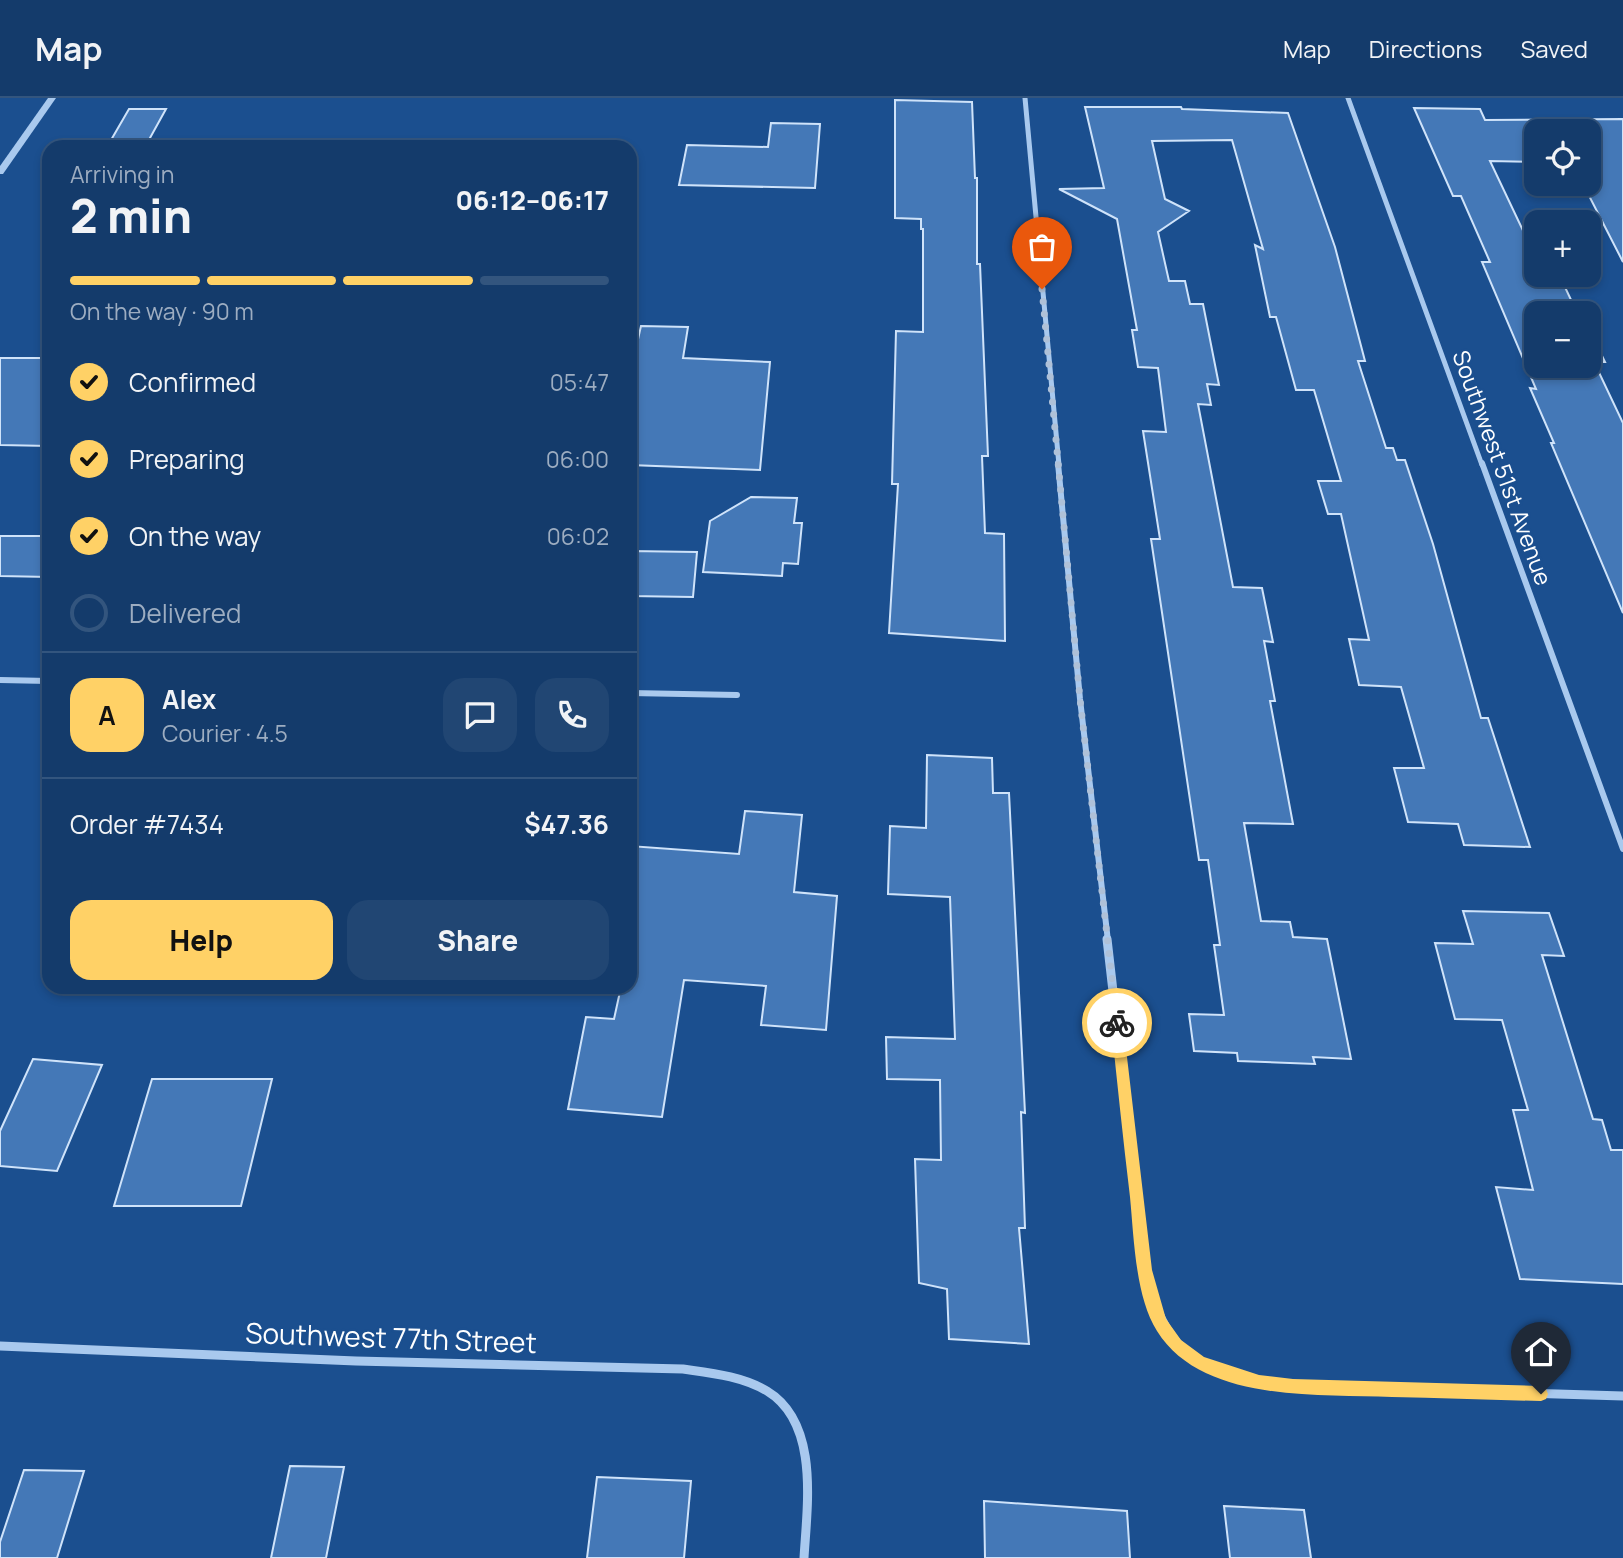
<!DOCTYPE html>
<meta charset="utf-8">
<style>
body{margin:0;font-family:Manrope,sans-serif;background:#214673;color:#f1f3f6;height:100vh;display:flex;flex-direction:column;font-size:26px;white-space:nowrap}
*{box-sizing:border-box;margin:0}
p{font-size:23px;color:#9dadc1}
.icon{flex:none;width:38px;height:38px;fill:none;stroke:currentColor;stroke-width:2;stroke-linecap:round;stroke-linejoin:round}
.map{position:relative;flex:1;overflow:hidden}
.sheet{position:absolute;left:42px;top:42px;width:595px;height:854px;display:flex;flex-direction:column;background:#143b6b;border-radius:21px;box-shadow:0 4px 10px #0003,0 0 0 2px #33557e}
.sheet>*{flex:none}
.tools{position:absolute;left:1524px;top:21px;display:grid;gap:14px}
.tools a{display:grid;place-items:center;width:77px;height:77px;border-radius:14px;background:#143b6b;box-shadow:0 4px 10px #0003,0 0 0 2px #33557e;font-size:35px}
.pin{position:absolute;display:grid;place-items:center;width:60px;height:60px;color:#fff;margin:-72px -30px;border-radius:50% 50% 50% 0;rotate:-45deg;box-shadow:0 0 7px #0007}
.pin .icon{rotate:45deg}
.courier{position:absolute;display:grid;place-items:center;width:70px;height:70px;margin:-35px;border:5px solid #ffd166;border-radius:50%;background:#fff;color:#222;box-shadow:0 2px 9px #0007}
.head em{font-style:normal;font-weight:800}
.head div{display:flex;flex-direction:column-reverse}
.head{display:flex;align-items:center;justify-content:space-between;height:119px;padding:0 28px}
h1{font-size:46px;font-weight:800;line-height:52px}
.bar{display:grid;grid-template-columns:repeat(4,1fr);gap:10px 7px;align-content:center;height:84px;padding:0 28px}
.bar i{height:9px;border-radius:5px;background:#33557e}
.bar .current{background:#ffd166}
.bar p{grid-column:span 4}
.line{display:flex;align-items:center;gap:18px;padding:0 28px;border-top:2px solid #33557e}
.line div{flex:1}
.round{display:grid;place-items:center;flex:none;width:74px;height:74px;border-radius:21px;background:#214673}
ol{padding:0 28px;list-style:none}
li{display:flex;align-items:center;gap:21px;height:77px}
li p{margin-inline-start:auto}
li .icon{padding:7px;border-radius:50%;background:#ffd166;color:#111;stroke-width:4}
li:last-child{color:#9dadc1}
li i{width:38px;height:38px;border:4px solid #33557e;border-radius:50%}
.action{display:flex;gap:14px;margin-top:auto;padding:14px 28px}
.action a{flex:1;height:80px;border-radius:21px;background:#ffd166;color:#111;font-size:28px;font-weight:800;line-height:80px;text-align:center}
.action a+a{background:#214673;color:#f1f3f6}
header{display:flex;align-items:center;gap:42px;box-sizing:border-box;height:98px;padding:0 35px;background:#143b6b;border-bottom:2px solid #33557e}
header strong{font-size:33px}
nav{display:flex;gap:38px;margin-inline-start:auto;font-size:24px}
.map>svg:first-child{display:block}
.building{fill:#4478b7;stroke:#cfe3fa;stroke-width:2}
.lines{fill:none;stroke-linecap:round;stroke-linejoin:round}
.minor-far2{stroke:#a9c9ee;stroke-width:5}
.minor-far1{stroke:#a9c9ee;stroke-width:6}
.minor{stroke:#a9c9ee;stroke-width:9}
.tertiary{fill:#a9c9ee;fill-rule:evenodd}
.route{fill:#ffd166}
.done{stroke:#afc1d8;stroke-width:7;stroke-dasharray:0 12.6}
.labels{text-anchor:middle;stroke-width:5;stroke-linejoin:round;paint-order:stroke}
.street-label{font-size:23px;fill:#fff;stroke:#1b4f8f}
.near-street-label{font-size:28px;fill:#fff;stroke:#1b4f8f}
</style>
<header>
<strong>Map</strong>
<nav><a>Map</a><a>Directions</a><a>Saved</a></nav>
</header>
<div class="map">
<svg width="1623" height="1460" viewBox="0 0 1623 1460">
<rect width="100%" height="100%" fill="#1b4f8f"/>
<g class="building">
<polygon points="895,2 972,4 975,80 977,80 977,166 980,166 988,358 982,358 985,435 1004,436 1005,543 889,535 898,386 892,386 896,233 923,234 923,131 921,131 921,121 895,120"/>
<polygon points="1085,9 1181,9 1182,11 1288,15 1335,149 1365,263 1358,263 1386,350 1393,350 1397,362 1405,362 1433,446 1481,620 1488,620 1530,749 1464,747 1458,726 1408,724 1394,670 1424,670 1401,589 1359,587 1349,541 1369,542 1341,416 1328,416 1318,383 1341,383 1314,292 1296,292 1276,219 1270,219 1255,147 1263,151 1232,42 1152,43 1165,101 1189,113 1158,134 1169,183 1185,183 1190,206 1203,206 1219,287 1207,286 1211,307 1198,306 1233,489 1262,490 1273,544 1264,543 1275,603 1270,603 1293,726 1244,725 1261,823 1290,824 1293,839 1327,841 1351,961 1313,959 1315,966 1238,963 1237,955 1194,953 1189,916 1224,917 1214,847 1220,847 1208,762 1199,762 1151,441 1160,441 1143,333 1166,334 1158,270 1138,269 1132,232 1137,232 1117,121 1059,91 1104,90"/>
<polygon points="1414,10 1480,11 1485,22 1623,21 1623,164 1583,86 1589,86 1589,33 1536,33 1536,64 1490,63 1536,160 1536,177 1544,177 1549,187 1564,187 1572,204 1576,204 1581,215 1536,215 1536,268 1589,268 1589,231 1605,264 1594,264 1623,325 1623,515 1551,345 1554,345 1530,290 1536,291 1482,164 1490,164 1461,98 1453,98"/>
<polygon points="129,11 166,11 145,49 107,49"/>
<polygon points="771,25 820,26 815,90 679,87 687,47 768,49"/>
<polygon points="641,228 688,229 683,260 770,264 760,372 630,367 630,259 634,259"/>
<polygon points="0,260 49,260 49,348 0,347"/>
<polygon points="751,399 797,400 794,425 802,425 798,466 783,465 782,478 703,474 710,423"/>
<polygon points="0,438 49,438 49,479 0,478"/>
<polygon points="630,453 697,454 693,499 630,498"/>
<polygon points="927,657 992,660 993,695 1009,695 1025,1015 1021,1014 1025,1130 1019,1130 1029,1246 949,1241 947,1191 919,1185 915,1061 941,1062 940,982 887,981 886,939 955,941 950,799 888,796 890,728 926,730"/>
<polygon points="745,713 802,717 794,794 837,798 826,932 761,927 766,888 684,882 662,1019 568,1011 586,919 614,921 621,889 630,889 630,748 739,756"/>
<polygon points="1463,813 1549,815 1564,858 1542,857 1593,1021 1602,1022 1611,1052 1623,1052 1623,1186 1520,1181 1496,1089 1533,1092 1513,1012 1528,1012 1502,922 1455,921 1435,845 1473,846"/>
<polygon points="33,961 102,967 57,1073 0,1068 0,1033"/>
<polygon points="152,981 272,981 241,1108 114,1108"/>
<polygon points="290,1368 344,1369 326,1460 271,1460"/>
<polygon points="24,1372 84,1373 57,1460 0,1460 0,1444"/>
<polygon points="597,1379 691,1383 684,1460 587,1460"/>
<polygon points="984,1403 1127,1413 1130,1460 985,1460"/>
<polygon points="1224,1408 1304,1412 1311,1460 1230,1460"/>
</g>
<g class="lines">
<g class="minor-far2">
<polyline points="1025,0 1059,367"/>
<polyline points="1348,0 1482,367"/>
</g>
<g class="minor-far1">
<polyline points="1058,365 1080,601 1108,843"/>
<polyline points="1482,365 1623,751"/>
<polyline points="0,582 49,583"/>
<polyline points="630,595 737,597"/>
</g>
<g class="minor">
<path d="M1107,841L1145,1172C1154,1206 1163,1237 1192,1259C1244,1298 1362,1290 1426,1292C1492,1294 1557,1296 1623,1298"/>
<path d="M0,1248L356,1263L683,1271C711,1275 742,1278 767,1293C820,1325 807,1408 804,1460"/>
</g>
<polygon class="tertiary" points="48,0 56,0 3,76 0,76 0,68"/>
</g>
<path class="route" d="M1117,919L1123,925L1152,1172L1166,1221L1181,1242L1204,1259L1259,1277L1293,1281L1541,1288L1546,1291L1548,1296L1546,1301L1541,1303C1491,1302 1442,1300 1392,1299C1318,1296 1202,1305 1157,1233C1135,1198 1134,1139 1130,1099C1123,1041 1117,983 1111,925Z"/>
<g class="lines">
<polyline class="done" points="1042,191 1080,601 1117,925"/>
</g>
<g class="labels">
<g class="street-label">
<text transform="translate(1502 370) rotate(70)" y="8">Southwest 51st Avenue</text>
</g>
<g class="near-street-label">
<text transform="translate(391 1240) rotate(2)" y="10">Southwest 77th Street</text>
</g>
</g>
</svg>
<div class="tools">
<a><svg class="icon" aria-label="locate" viewBox="0 0 24 24"><circle cx="12" cy="12" r="6"/><path d="M12 2v4M12 18v4M2 12h4M18 12h4"/></svg></a>
<a>+</a>
<a>−</a>
</div>
<div class="pin" style="left:1042px;top:191px;background:#ea580c"><svg class="icon" aria-label="bag" viewBox="0 0 24 24"><path d="M5 8h14l-1 12H6zM9 8a3 3 0 0 1 6 0"/></svg></div>
<div class="pin" style="left:1541px;top:1296px;background:#1f2937"><svg class="icon" aria-label="home" viewBox="0 0 24 24"><path d="M3 11l9-7 9 7M6 9v11h12V9"/></svg></div>
<div class="courier" style="left:1117px;top:925px"><svg class="icon" aria-label="bike" viewBox="0 0 24 24"><circle cx="6" cy="16" r="4"/><circle cx="18" cy="16" r="4"/><path d="M6 16l4-8h5l3 8M10 8l3 8H6M13 5h3"/></svg></div>
<section class="sheet">
<div class="head"><div><h1>2 min</h1><p>Arriving in</p></div><em>06:12–06:17</em></div>
<div class="bar"><i class="current"></i><i class="current"></i><i class="current"></i><i></i><p>On the way · 90 m</p></div>
<ol>
<li><svg class="icon" aria-label="check" viewBox="0 0 24 24"><path d="M5 12l5 5 9-10"/></svg>Confirmed<p>05:47</p></li>
<li><svg class="icon" aria-label="check" viewBox="0 0 24 24"><path d="M5 12l5 5 9-10"/></svg>Preparing<p>06:00</p></li>
<li><svg class="icon" aria-label="check" viewBox="0 0 24 24"><path d="M5 12l5 5 9-10"/></svg>On the way<p>06:02</p></li>
<li><i></i>Delivered</li>
</ol>
<div class="line" style="height:126px"><b class="round" style="background:#ffd166;color:#111">A</b><div><b>Alex</b><p>Courier · 4.5</p></div><a class="round"><svg class="icon" aria-label="chat" viewBox="0 0 24 24"><path d="M4 5h16v11H9l-5 4z"/></svg></a><a class="round"><svg class="icon" aria-label="phone" viewBox="0 0 24 24"><path d="M5 4h4l2 5-3 2q2 4 5 5l2-3 5 2v4C11 20 4 13 5 4z"/></svg></a></div>
<div class="line" style="height:91px"><div>Order #7434</div><b>$47.36</b></div>
<div class="action"><a>Help</a><a>Share</a></div>
</section>
</div>
